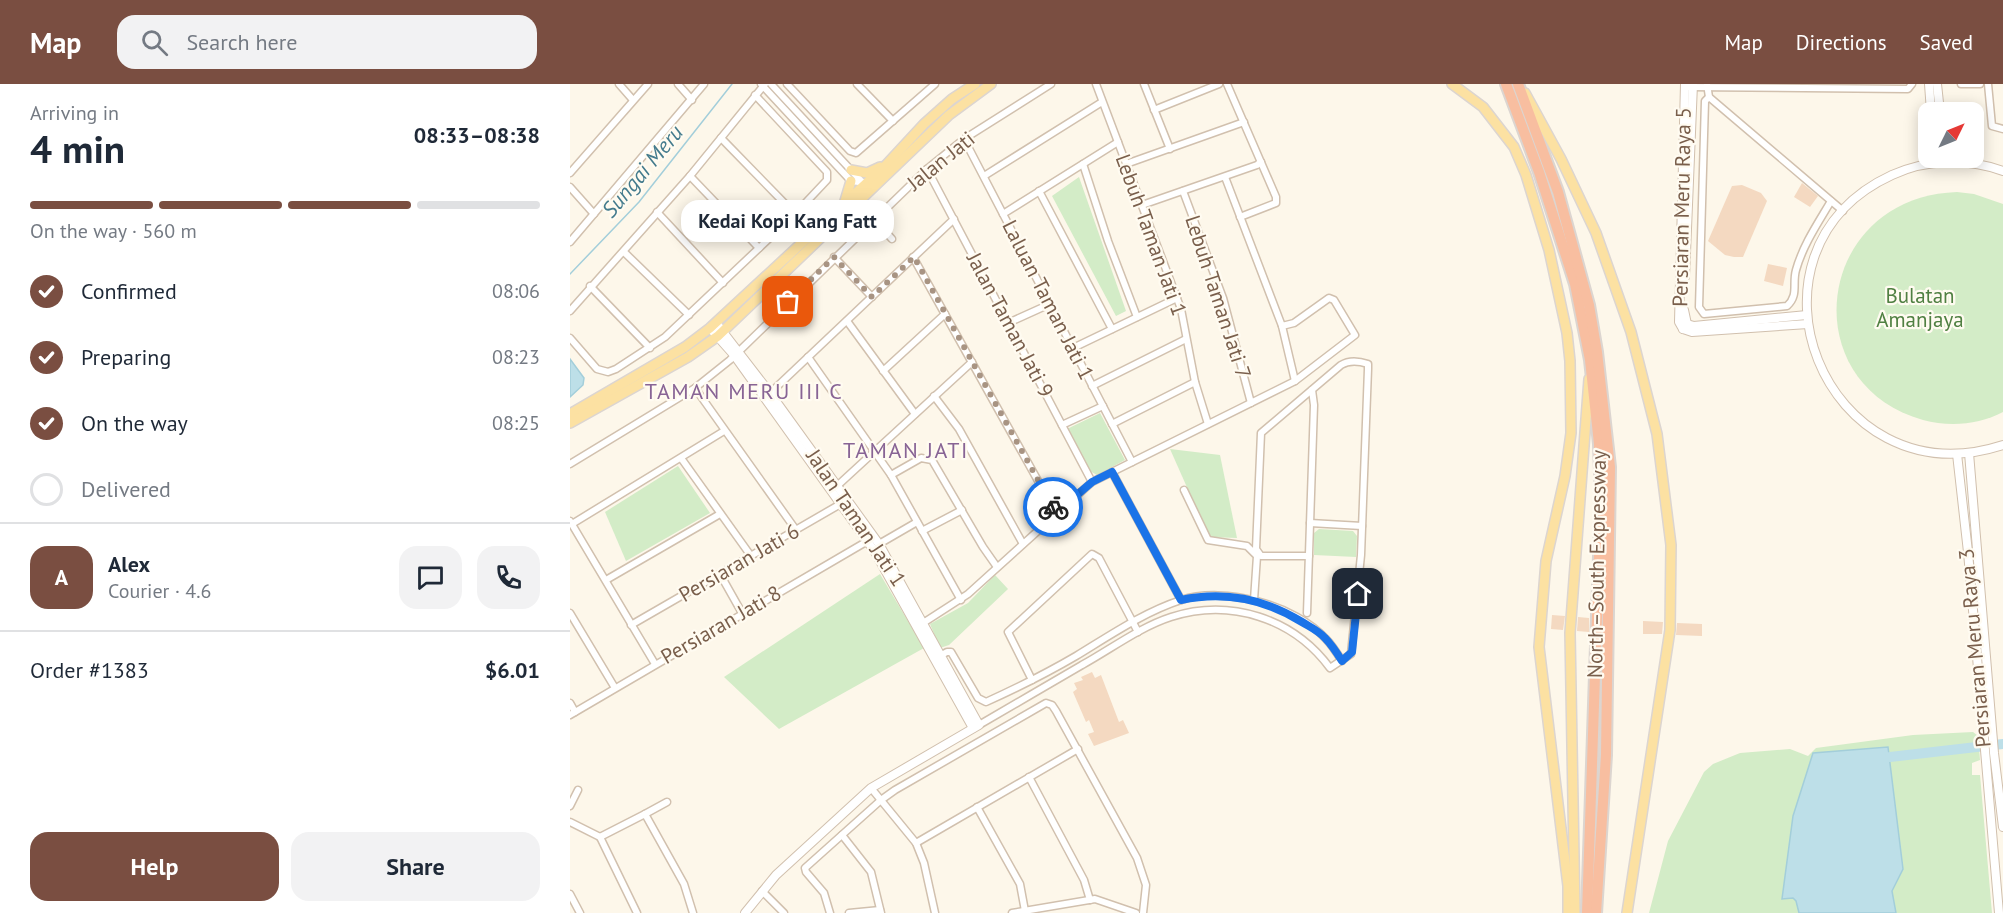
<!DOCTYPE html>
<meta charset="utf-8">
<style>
body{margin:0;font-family:"PT Sans",sans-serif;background:#f2f2f3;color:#1f2937;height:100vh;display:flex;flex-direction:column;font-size:22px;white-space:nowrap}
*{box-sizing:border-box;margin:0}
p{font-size:20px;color:#747a83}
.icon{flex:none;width:33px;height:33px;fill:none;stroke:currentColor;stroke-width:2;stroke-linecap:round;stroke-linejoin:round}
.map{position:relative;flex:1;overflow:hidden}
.side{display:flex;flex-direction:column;background:#fff;width:570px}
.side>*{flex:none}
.needle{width:39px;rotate:47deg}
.buttons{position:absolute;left:1348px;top:18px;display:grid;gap:12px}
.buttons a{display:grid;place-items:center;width:66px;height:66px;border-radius:12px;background:#fff;box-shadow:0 3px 15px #0003;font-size:30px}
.pin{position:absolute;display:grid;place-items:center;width:51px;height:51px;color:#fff;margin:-26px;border-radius:12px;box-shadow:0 3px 9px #0006}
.courier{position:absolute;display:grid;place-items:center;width:60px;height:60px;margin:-30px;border:4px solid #1a73e8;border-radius:50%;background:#fff;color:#222;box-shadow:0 2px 8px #0007}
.bubble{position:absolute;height:42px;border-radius:18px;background:#fff;box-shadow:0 3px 15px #0003;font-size:20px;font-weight:700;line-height:42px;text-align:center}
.overview em{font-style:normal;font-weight:700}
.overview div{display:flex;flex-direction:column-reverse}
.overview{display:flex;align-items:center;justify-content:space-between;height:102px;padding:0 30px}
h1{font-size:39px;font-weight:700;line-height:45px}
.bar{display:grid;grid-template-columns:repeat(4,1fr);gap:9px 6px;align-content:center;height:72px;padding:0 30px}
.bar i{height:8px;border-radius:4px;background:#e0e1e3}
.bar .on{background:#7a4e41}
.bar p{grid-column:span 4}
.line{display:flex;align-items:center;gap:15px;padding:0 30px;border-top:2px solid #e0e1e3}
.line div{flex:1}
.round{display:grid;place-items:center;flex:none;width:63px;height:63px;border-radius:18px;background:#f2f2f3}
ol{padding:0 30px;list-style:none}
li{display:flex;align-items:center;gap:18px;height:66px}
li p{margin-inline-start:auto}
li .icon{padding:6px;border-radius:50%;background:#7a4e41;color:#fff;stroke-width:4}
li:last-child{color:#747a83}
li i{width:33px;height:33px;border:3px solid #e0e1e3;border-radius:50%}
.cta{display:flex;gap:12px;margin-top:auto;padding:12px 30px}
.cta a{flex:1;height:69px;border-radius:18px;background:#7a4e41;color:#fff;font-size:24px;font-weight:700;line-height:69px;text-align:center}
.cta a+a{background:#f2f2f3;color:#1f2937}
header{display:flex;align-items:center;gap:36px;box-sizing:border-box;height:84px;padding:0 30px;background:#7a4e41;color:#fff}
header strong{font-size:28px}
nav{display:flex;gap:33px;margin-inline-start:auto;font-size:21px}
.search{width:420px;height:54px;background:#f2f2f3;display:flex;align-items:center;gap:15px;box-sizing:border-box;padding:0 21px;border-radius:18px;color:#747a83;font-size:22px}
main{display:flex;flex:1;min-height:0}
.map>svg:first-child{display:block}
.green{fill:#d3ecc7}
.water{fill:#bddfe8;stroke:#a3ceda;stroke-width:1.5}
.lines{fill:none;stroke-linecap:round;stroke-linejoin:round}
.stream{stroke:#a3ceda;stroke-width:1.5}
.river{stroke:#bddfe8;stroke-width:10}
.building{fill:#f4d9c1}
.minor-casing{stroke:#d1c0ae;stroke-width:9}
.tertiary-casing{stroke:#d1c0ae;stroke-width:10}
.primary-casing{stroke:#dcd5d0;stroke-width:12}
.motorway-casing{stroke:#dcd5d0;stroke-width:14}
.minor{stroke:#fff;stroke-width:6}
.tertiary{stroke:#fff;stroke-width:8}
.primary{stroke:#fce1a2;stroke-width:9}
.motorway{stroke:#f8bea0;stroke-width:10}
.done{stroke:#a89483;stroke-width:6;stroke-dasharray:0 10.8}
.route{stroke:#1a73e8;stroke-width:8}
.labels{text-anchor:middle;stroke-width:4.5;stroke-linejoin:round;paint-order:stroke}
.street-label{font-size:21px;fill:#7a5f4c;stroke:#fffbf1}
.park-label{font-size:21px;fill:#508042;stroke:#fffbf1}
.water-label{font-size:22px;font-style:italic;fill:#447b8d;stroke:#fffbf1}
.neighbourhood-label{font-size:22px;letter-spacing:1.5px;fill:#886495;stroke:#fffbf1}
</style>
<header>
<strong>Map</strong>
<div class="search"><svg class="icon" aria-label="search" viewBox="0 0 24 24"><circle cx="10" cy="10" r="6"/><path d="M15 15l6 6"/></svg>Search here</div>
<nav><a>Map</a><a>Directions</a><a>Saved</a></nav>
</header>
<main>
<section class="side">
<div class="overview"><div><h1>4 min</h1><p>Arriving in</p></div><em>08:33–08:38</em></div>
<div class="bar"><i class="on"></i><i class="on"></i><i class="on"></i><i></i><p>On the way · 560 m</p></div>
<ol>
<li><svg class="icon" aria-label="check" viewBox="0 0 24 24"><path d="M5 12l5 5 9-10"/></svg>Confirmed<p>08:06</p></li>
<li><svg class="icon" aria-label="check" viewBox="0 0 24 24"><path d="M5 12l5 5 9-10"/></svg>Preparing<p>08:23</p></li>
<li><svg class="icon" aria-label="check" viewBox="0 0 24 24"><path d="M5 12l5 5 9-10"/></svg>On the way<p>08:25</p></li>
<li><i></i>Delivered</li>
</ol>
<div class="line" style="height:108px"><b class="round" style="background:#7a4e41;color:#fff">A</b><div><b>Alex</b><p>Courier · 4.6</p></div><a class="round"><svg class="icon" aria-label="chat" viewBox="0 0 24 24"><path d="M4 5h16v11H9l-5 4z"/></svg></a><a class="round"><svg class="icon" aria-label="phone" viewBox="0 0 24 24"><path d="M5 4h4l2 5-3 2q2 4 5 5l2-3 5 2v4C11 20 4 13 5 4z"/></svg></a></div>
<div class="line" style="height:78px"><div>Order #1383</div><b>$6.01</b></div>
<div class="cta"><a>Help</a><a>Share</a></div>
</section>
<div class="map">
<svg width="1433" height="829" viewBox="0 0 1433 829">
<rect width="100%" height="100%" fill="#fdf7ea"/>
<g class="green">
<polygon points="509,93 556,227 546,232 482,112"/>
<path d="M1387,108L1404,110L1433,120V328C1409,341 1379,343 1353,336C1222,299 1245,113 1387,108Z"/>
<polygon points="530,329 555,376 527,391 518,386 497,345"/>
<polygon points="600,365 650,371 667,454 639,453"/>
<polygon points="108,382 140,429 56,477 35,428"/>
<polygon points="749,445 783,447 787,452 786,473 744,471 744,449"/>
<polygon points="310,490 354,564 209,645 154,593"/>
<polygon points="425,491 438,505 379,561 370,564 360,540 398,519"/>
<polygon points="1403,648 1408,652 1410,676 1402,679 1402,691 1410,691 1422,829 1079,829 1098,757 1134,688 1143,680 1170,669 1220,665 1238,672 1246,664 1343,651"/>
</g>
<g class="water">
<polygon points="0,275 14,294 13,301 0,313"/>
<polygon points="1318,663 1333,785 1322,807 1326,829 1229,829 1226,817 1223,814 1212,815 1223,732 1243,669"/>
</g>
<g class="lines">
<polyline class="stream" points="0,190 69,118 162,0"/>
<polyline class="river" points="1320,673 1433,660"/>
</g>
<g class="building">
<polygon points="1232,99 1248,112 1240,123 1224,113"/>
<polygon points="1172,101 1191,109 1197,117 1173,173 1164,173 1155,171 1138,157 1162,102"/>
<polygon points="1198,180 1217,184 1213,202 1194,197"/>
<polygon points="982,531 995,532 993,546 981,545"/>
<polygon points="1008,533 1019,534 1019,548 1007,547"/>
<polygon points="1073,537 1093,538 1092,550 1073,550"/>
<polygon points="1107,539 1132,540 1132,552 1106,551"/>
<polygon points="522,588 525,594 531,591 549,638 553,636 559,649 524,662 518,650 524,648 519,636 516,638 503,608 507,605 504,599 513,596 511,593"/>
</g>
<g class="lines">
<g class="minor-casing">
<g id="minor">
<polyline points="49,0 63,16"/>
<polyline points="108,0 122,16"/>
<polyline points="191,0 281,97 297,99"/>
<polyline points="201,0 293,99"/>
<polyline points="217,0 280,67 286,69 365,0"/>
<polyline points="287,0 323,37"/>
<polyline points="526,0 611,225 625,298 638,340"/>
<polyline points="574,0 600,65"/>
<polyline points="657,0 706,113 706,119 670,133"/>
<polyline points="1137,0 1139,13 1273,127"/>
<polyline points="1391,0 1410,0"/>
<polyline points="1418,0 1422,42 1433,45"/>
<polyline points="1118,3 1338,5 1342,0"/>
<path d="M1139,13L1135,17L1129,223L1134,230L1217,222C1229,211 1222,200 1226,186C1233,161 1248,139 1261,117"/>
<polyline points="584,26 649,0"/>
<polyline points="151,54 225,130"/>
<polyline points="394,55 562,378"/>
<polyline points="513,80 538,157 567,233"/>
<polyline points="556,80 674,38"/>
<polyline points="357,85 522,398"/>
<polyline points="0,89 78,0"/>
<polyline points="120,92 189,164"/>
<polyline points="414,92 532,18"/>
<polyline points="655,93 712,242 725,297"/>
<polyline points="0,103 24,130"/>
<polyline points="469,107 542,245"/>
<polyline points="613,107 653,214 681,319"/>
<polyline points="572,121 687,81 691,78"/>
<polyline points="87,128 153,199"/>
<polyline points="433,130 548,58"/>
<polyline points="304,135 322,155"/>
<polyline points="0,158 134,0"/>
<polyline points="54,168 119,231"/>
<polyline points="264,173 302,213"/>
<polyline points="343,173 486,429"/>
<polyline points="20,202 80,264"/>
<polyline points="0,227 120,92 195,0"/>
<polyline points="277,237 345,330"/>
<polyline points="438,239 480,220"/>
<polyline points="0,254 27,285 38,288 46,285 95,253 225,130 257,96 257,88 185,11"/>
<polyline points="503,264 607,214"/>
<polyline points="238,273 321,391 391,516"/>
<polyline points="313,287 375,230"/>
<polyline points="522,302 616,255"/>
<polyline points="125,304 226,446"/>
<polyline points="197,312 384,135"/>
<polyline points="364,312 389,345 453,460"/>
<polyline points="542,340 625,298"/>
<polyline points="492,341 533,322"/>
<polyline points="111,374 181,472"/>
<polyline points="0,380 125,304 160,276 357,85 394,55 481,0"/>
<polyline points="542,388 611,516"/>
<polyline points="321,391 351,374 362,376 413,463 427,483"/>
<polyline points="267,402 402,278"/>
<polyline points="614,406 638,456 677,462 687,472 684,516"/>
<polyline points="0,437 85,580"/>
<polyline points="740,439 792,442"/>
<polyline points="2,440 154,347"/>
<polyline points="352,447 392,426"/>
<polyline points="309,460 347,438"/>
<polyline points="150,490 172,529"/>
<polyline points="36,496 150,430"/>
<polyline points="0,529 45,604"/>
<polyline points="737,529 744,321 742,306"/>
<polyline points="61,541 274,418"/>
<polyline points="350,541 398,510 522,398 725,297 785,251 764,216 759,214 724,239 712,242"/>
<path d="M368,573L377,568H381L408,614L416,618C447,604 477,589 506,572C539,552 574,528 611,516C655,502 725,521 756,555C762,561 767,569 772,577"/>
<polyline points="462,596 438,548 522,470 529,474 568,548"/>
<polyline points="0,619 5,628"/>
<polyline points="0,631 301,455"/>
<path d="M409,641C443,621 478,601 512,581C541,565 570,543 601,533C660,514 723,534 760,584L781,570L791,471L798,285V280C789,277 779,276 771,281L691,349L686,465L691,472H739"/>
<polyline points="459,693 514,796 520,816"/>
<polyline points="301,704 346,759 354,779 365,829"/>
<polyline points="0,722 8,706"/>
<polyline points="407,723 450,800 455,827"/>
<polyline points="75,730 97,718"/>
<polyline points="0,738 30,753"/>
<polyline points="272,751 301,788 311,829"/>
<polyline points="30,753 75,730 114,800 123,829"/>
<polyline points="30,753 67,829"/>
<polyline points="346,759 508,665"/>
<polyline points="192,807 214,829"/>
<polyline points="0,810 10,829"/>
<polyline points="260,829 254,809 236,788 235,784 311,716 325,706 476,619 482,621 486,627 567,774 576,801 573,829"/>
<polyline points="279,829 310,826"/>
<polyline points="442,829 525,815 566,829"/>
</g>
</g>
<g class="tertiary-casing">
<g id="tertiary">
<polyline points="1359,0 1361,28"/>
<polyline points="1367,0 1370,28"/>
<path d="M1433,87C1397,74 1357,75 1322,91C1156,167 1254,419 1433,361"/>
<polyline points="1115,193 1123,0"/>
<polyline points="1114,226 1117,240"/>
<polyline points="146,239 200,309 309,460 409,641 301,704 206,791 175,829"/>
<polyline points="1117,240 1124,242 1237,231"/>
<polyline points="140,244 164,271 305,468 403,644"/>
<polyline points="1113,245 1109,238 1115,0"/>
<polyline points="1113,245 1122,248 1238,240"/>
<polyline points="1399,369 1424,669 1433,743"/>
<polyline points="1387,370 1398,468 1429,829"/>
</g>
</g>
<g class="primary-casing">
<g id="primary">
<polyline points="882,0 913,23 944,63 956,91 979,166 997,249 1000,277 1001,349 995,392 976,477 969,563 998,802 998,829"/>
<polyline points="955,9 991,75 1026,149 1061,248 1087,350 1101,461 1100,546 1057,829"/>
<polyline points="281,86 297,89 310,83"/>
<polyline points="275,117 281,97"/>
<polyline points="0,330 115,263 140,244 316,81 354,40 382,15 405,0"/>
<polyline points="0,339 118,273 148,252 379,31 421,0"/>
<polyline points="1005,829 1000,549 1019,295"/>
</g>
</g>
<g class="motorway-casing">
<g id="motorway">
<polyline points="936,0 969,88 1005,200 1020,276 1029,360 1031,413 1017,829"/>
<polyline points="948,0 988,108 1019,221 1027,268 1040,383 1036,671 1026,829"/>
</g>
</g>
<use href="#minor" class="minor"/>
<use href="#tertiary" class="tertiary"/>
<use href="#primary" class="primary"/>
<use href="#motorway" class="motorway"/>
</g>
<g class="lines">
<polyline class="done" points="218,218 264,173 302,213 344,173 483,423"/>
<path class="route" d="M483,423L486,429L522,398L542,388L611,516C654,507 695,515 732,538C740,543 749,547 755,554C762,561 767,569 772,577L782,568L788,510"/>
</g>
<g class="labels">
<g class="street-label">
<text transform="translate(371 77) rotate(-39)" y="7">Jalan Jati</text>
<text transform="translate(1112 123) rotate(-89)" y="7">Persiaran Meru Raya 5</text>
<text transform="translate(581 151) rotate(70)" y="7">Lebuh Taman Jati 1</text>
<text transform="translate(648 213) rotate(72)" y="7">Lebuh Taman Jati 7</text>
<text transform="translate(478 216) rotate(63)" y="7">Laluan Taman Jati 1</text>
<text transform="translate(440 241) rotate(62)" y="7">Jalan Taman Jati 9</text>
<text transform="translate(286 434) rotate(56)" y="7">Jalan Taman Jati 1</text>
<text transform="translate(169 479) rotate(-30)" y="7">Persiaran Jati 6</text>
<text transform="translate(1027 480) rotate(-89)" y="7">North–South Expressway</text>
<text transform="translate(151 541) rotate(-30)" y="7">Persiaran Jati 8</text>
<text transform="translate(1405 564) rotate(-95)" y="7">Persiaran Meru Raya 3</text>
</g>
<g class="park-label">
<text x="1350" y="219">Bulatan<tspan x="1350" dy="24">Amanjaya</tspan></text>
</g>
<g class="water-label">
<text transform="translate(72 87) rotate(-50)" y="8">Sungai Meru</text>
</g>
<g class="neighbourhood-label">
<text x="174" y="315">TAMAN MERU III C</text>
<text x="336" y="374">TAMAN JATI</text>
</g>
</g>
</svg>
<div class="buttons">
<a><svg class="needle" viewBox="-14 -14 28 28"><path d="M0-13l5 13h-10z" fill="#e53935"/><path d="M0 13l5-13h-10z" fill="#747a83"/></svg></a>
</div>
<div class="pin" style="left:218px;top:218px;background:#ea580c"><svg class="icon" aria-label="bag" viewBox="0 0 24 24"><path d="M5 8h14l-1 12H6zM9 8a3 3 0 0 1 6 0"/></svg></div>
<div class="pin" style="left:788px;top:510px;background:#1f2937"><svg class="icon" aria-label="home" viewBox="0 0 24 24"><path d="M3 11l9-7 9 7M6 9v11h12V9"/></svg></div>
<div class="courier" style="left:483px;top:423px"><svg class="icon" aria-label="bike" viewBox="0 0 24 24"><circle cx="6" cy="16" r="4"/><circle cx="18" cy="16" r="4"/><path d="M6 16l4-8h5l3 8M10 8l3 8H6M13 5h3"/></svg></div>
<div class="bubble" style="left:111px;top:116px;width:213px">Kedai Kopi Kang Fatt</div>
</div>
</main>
